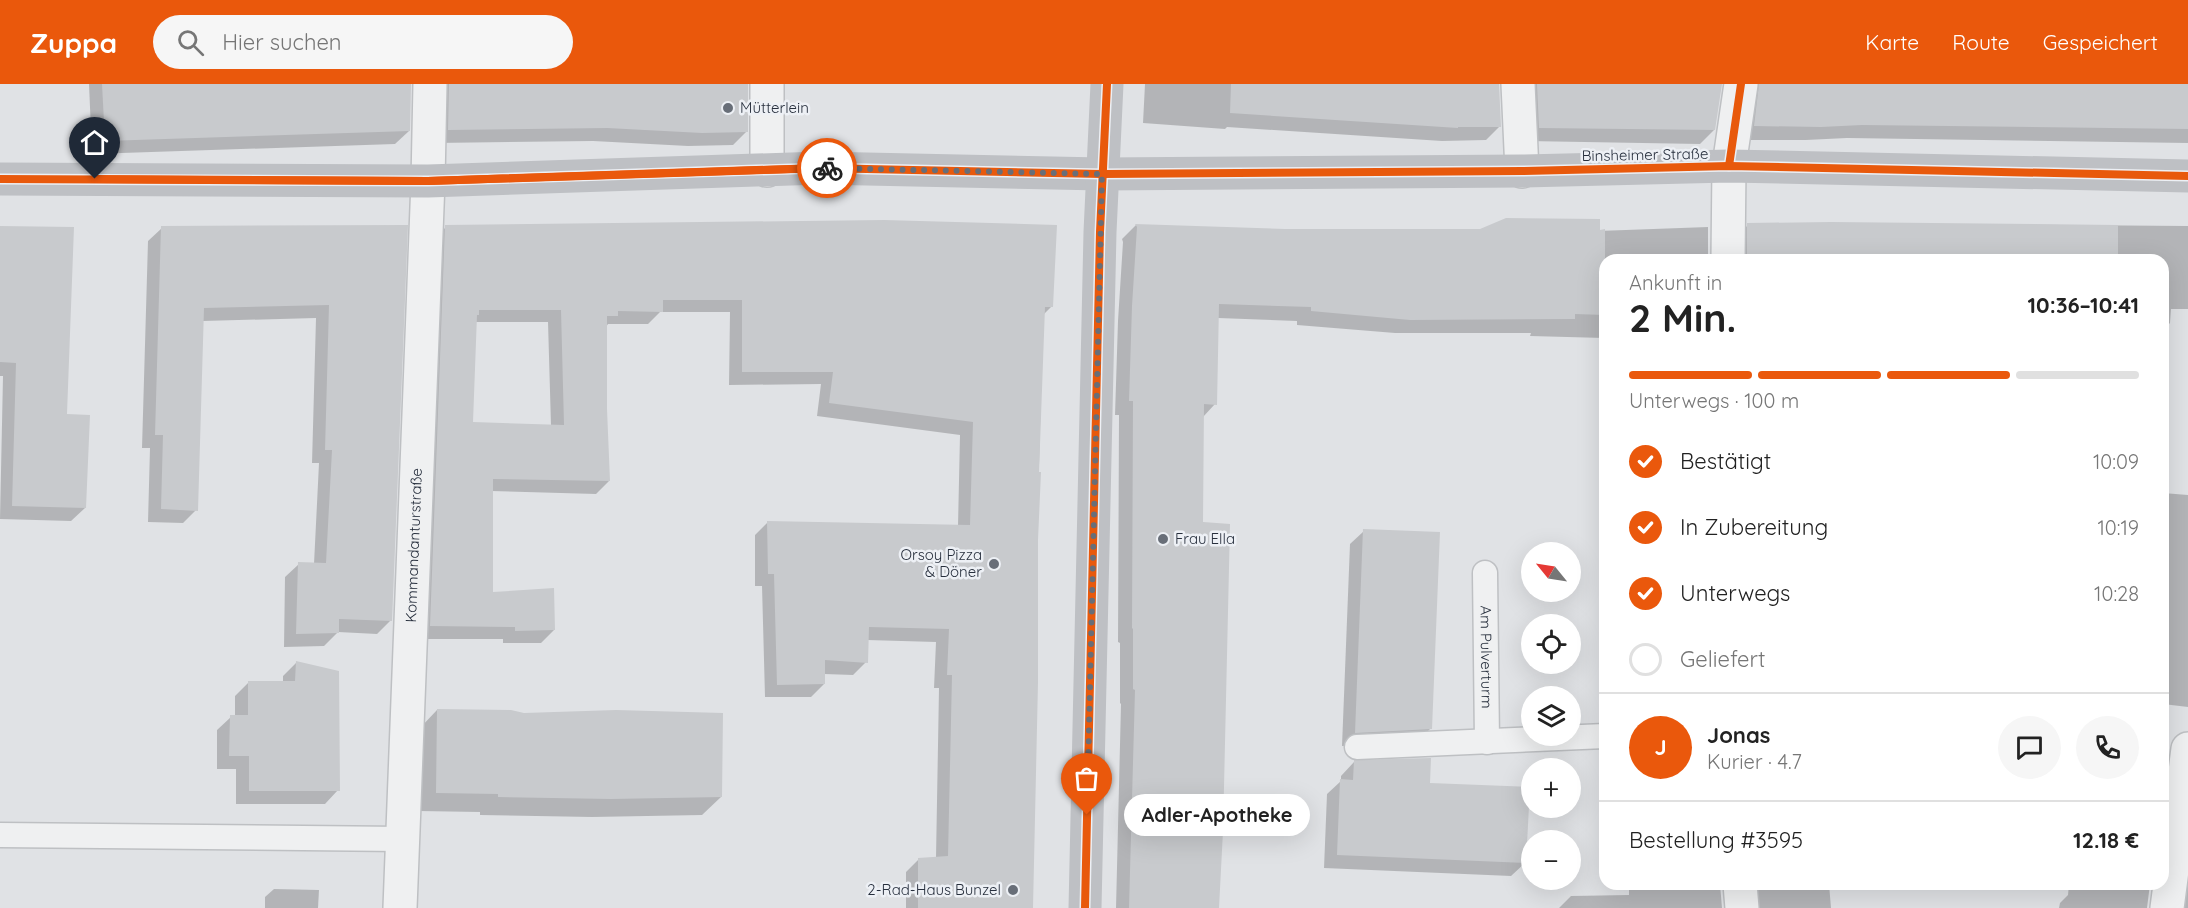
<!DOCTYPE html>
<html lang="de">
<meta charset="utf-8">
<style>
body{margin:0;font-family:Quicksand,sans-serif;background:#f6f6f6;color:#222;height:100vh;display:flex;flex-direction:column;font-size:22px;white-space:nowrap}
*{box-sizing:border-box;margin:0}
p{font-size:20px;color:#767676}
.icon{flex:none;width:33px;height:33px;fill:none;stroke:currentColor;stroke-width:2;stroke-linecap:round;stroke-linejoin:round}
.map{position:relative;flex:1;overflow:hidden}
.sheet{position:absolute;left:1599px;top:170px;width:570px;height:636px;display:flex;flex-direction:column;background:#fff;border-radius:18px;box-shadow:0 6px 24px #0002}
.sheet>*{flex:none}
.needle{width:39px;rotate:300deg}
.buttons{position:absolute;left:1521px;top:458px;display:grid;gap:12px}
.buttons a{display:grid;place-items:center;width:60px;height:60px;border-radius:50%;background:#fff;box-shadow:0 6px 24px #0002;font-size:30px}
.pin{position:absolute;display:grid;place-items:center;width:51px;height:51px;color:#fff;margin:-62px -26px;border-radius:50% 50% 50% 0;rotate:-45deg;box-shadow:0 0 6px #0007}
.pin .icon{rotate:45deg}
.courier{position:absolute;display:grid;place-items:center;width:60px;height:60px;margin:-30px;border:4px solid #ea580c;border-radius:50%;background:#fff;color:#222;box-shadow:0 2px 8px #0007}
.bubble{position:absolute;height:42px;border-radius:21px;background:#fff;box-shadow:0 6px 24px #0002;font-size:20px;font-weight:800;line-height:42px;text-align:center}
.head em{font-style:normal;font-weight:800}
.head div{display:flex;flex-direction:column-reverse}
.head{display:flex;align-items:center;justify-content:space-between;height:102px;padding:0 30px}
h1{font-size:39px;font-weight:800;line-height:45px}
.bar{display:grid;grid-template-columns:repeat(4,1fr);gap:9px 6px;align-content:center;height:72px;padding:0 30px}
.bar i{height:8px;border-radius:4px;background:#e0e0e0}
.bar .on{background:#ea580c}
.bar p{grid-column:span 4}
.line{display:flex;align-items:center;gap:15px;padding:0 30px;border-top:2px solid #e0e0e0}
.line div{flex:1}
.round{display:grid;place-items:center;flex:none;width:63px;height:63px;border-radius:32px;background:#f6f6f6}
ol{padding:0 30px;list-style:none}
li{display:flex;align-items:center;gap:18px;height:66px}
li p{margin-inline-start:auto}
li .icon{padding:6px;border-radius:50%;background:#ea580c;color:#fff;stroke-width:4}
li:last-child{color:#767676}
li i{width:33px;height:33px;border:3px solid #e0e0e0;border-radius:50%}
header{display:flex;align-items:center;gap:36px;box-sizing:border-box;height:84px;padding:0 30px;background:#ea580c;color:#fff}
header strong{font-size:28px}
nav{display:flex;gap:33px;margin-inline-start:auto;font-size:21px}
.search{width:420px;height:54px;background:#f6f6f6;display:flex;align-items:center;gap:15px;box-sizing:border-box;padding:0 21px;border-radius:33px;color:#767676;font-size:22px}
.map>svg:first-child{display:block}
.shadow{fill:#0003;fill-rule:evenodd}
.building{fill:#c8cacd;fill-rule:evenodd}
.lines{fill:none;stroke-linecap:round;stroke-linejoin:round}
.lane-casing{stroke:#bec0c3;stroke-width:27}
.street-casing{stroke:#bec0c3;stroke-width:36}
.lane{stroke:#eff0f1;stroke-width:24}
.street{stroke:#eff0f1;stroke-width:33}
.secondary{stroke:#bec0c4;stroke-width:33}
.cycleway-casing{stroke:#edf0f5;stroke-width:11}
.cycleway{stroke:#e8590c;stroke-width:8}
.done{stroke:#686e78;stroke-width:6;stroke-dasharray:0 10.8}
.route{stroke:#ea580c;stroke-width:8}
.poi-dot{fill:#686e78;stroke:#edf0f5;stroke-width:2}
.labels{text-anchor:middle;stroke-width:5;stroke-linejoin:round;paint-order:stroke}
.poi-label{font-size:15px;fill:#272f3d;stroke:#edf0f5;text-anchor:start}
.street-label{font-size:15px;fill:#272f3d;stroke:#edf0f5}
</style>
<header>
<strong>Zuppa</strong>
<div class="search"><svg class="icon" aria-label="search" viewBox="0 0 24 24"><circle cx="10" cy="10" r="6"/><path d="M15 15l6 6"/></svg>Hier suchen</div>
<nav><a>Karte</a><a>Route</a><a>Gespeichert</a></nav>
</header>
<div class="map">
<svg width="2188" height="824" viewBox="0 0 2188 824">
<rect width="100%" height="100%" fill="#e0e2e5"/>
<g class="shadow">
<polygon points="89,0 410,0 409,47 395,60 92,70"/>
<polygon points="429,0 747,0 747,47 733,61 688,62 593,57 435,59"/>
<polygon points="1145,0 1498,0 1500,42 1486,56 1442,57 1227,43 1225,45 1143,39"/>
<polygon points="1516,0 1721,0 1714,46 1700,60 1526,57"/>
<polygon points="1740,0 2188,0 2188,59 1847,54 1806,56 1741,56"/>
<polygon points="1831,139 2188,142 2188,225 2171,225 2170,239 2163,246 2163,176 1733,176 1734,155 1748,141"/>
<polygon points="1136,141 1284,146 1598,147 1708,143 1708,176 1605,176 1605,261 1604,254 1530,252 1531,249 1395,249 1297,241 1297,237 1218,234 1215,320 1203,333 1202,439 1218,824 1116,824 1121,620 1120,619 1120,559 1118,558 1119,331 1115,331 1118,237 1123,158 1122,155"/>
<polygon points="406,143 391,536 377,550 338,548 324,562 284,563 285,493 299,480 314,480 319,379 312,379 316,234 203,237 196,426 183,439 148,438 150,364 142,364 148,157 162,144"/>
<path d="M446,143L1052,222L1043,231L1037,456L1030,824H906V788L919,775L936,774L939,604H934L936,558L867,556L866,578L853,591L824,590V600L811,613H765L762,502H755V451L768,438L958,442L960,351L817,332L821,300L729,301L730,228H660L648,240H608L606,243V325L609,397L596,410L491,407L492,510L554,546L541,559H503V555H417L433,156ZM475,238H548L551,342L472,340Z"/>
<polygon points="0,144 66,332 85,424 71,437 0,435 3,292 0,292"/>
<polygon points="2163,409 2188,411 2188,623 2163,620"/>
<polygon points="1364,447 1430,645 1417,658 1342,662 1350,460"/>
<polygon points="296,579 338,706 325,720 236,720 236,685 217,685 217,646 231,633 235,633 235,612 249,598 283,599 283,592"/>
<polygon points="437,626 721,713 702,731 592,733 480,731 480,728 418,727 419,645"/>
<polygon points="1354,678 1525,779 1511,792 1324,784 1327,710 1341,697 1341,692"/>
<polygon points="2188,751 2188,824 2177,824"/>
<polygon points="1629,800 1720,800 1722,824 1559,824 1571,812 1629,811"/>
<polygon points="1740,800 1829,800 1831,824 1747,824"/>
<polygon points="2069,800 2150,800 2147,824 2059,824 2060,819 2068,811"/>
<polygon points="274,805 319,806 318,824 265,824 265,813"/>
</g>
<g class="building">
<polygon points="102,0 411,0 410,47 105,57"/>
<polygon points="449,0 748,0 748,48 702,49 607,44 448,46"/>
<polygon points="1231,0 1499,0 1501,43 1458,43 1458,44 1230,29"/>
<polygon points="1537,0 1722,0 1715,46 1539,44"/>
<polygon points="1759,0 2188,0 2188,45 1862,41 1821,43 1754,42"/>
<polygon points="1506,134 1600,135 1600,146 1605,145 1605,231 1575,230 1575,235 1410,236 1311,227 1311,223 1219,220 1217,321 1204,320 1203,438 1230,440 1223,747 1219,824 1129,824 1135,606 1133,605 1133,545 1132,544 1133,317 1129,317 1132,222 1137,143 1135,140 1285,145 1480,145"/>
<path d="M884,136L1057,141L1053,223H1045L1039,388H1041L1038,456V598L1033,824H918V774L948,772L952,591H947L949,545L869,543L868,579L825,576V600L777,601L774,490H768L767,437L970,441L973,338L829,319L833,288H742V216H663V228L618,227V232H607V325L610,397L493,395V508L554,504L555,546L515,547V543L430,542L445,141ZM479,226H561L564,341L473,338L477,231H479Z"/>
<polygon points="1831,138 2118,141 2118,176 1747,176 1747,139"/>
<polygon points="408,141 392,537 339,535 339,549 296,550 298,478 326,479 332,366 325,366 329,221 204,224 198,427 161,425 163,351 155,351 161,142"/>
<polygon points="0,142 74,143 67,330 90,331 86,424 12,422 16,279 0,278"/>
<polygon points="1363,445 1440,448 1432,645 1355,649"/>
<polygon points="296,577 339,587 340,707 249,707 249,672 229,672 230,631 248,631 248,597 295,597"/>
<polygon points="437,625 511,626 524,629 616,626 723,629 722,713 611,715 498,713 498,710 436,709"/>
<polygon points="1431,674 1430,699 1530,703 1526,779 1337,771 1340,695 1353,696 1354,676"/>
</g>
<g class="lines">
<g class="lane-casing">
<g id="lane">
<path id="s1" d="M1485,489L1487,658"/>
<polyline points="1357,663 1605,652"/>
<polyline points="0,751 402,755"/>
</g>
</g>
<g class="street-casing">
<g id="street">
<polyline points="767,0 767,86"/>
<polyline points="1518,0 1522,87"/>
<polyline points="1728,176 1729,82 1741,0"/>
<polyline points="1740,800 1742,824"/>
<path id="s2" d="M400,824L428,97L430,0"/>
<polyline points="2167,824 2188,665"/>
</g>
</g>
<use href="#lane" class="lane"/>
<use href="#street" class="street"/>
<g class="secondary">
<polyline points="0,95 428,97 820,84 1102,90 1522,87 1729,82 2188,92"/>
<polyline points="1085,824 1100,148 1107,0"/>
</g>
<g class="cycleway-casing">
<g id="cycleway">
<polyline points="1729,82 1741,0"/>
<polyline points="0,95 428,97 820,84 1102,90 1522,87 1729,82 2188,92"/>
<polyline points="1085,824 1100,148 1107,0"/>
</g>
</g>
<use href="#cycleway" class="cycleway"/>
</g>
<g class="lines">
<polyline class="done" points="827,84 1102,90 1087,731"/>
<polyline class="route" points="95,95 428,97 827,84"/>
</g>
<g class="poi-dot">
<circle cx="728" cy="24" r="6"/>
<circle cx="1163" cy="455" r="6"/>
<circle cx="994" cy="480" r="6"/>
<circle cx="1013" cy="806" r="6"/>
</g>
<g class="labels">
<g class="poi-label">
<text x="740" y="29">Mütterlein</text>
<text x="1175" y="460">Frau Ella</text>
<text x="982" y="476" text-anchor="end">Orsoy Pizza<tspan x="982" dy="17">&amp; Döner</tspan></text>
<text x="1001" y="811" text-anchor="end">2-Rad-Haus Bunzel</text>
</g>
<g class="street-label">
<text transform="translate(1645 71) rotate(-1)" y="5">Binsheimer Straße</text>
<text dy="5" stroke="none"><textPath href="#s2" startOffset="363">Kommandanturstraße</textPath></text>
<text dy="5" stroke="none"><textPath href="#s1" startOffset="84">Am Pulverturm</textPath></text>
</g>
</g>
</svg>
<div class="buttons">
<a><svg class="needle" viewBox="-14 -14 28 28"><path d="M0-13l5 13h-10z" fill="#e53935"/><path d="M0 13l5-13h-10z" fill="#767676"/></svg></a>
<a><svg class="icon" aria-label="locate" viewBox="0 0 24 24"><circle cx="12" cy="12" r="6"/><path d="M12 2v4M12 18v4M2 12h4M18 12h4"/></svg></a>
<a><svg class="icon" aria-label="layers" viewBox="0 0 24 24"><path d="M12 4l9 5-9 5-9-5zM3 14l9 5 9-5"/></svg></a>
<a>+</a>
<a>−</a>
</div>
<div class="pin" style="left:1087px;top:731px;background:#ea580c"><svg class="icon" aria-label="bag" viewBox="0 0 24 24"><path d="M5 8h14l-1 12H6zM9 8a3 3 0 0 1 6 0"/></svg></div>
<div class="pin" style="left:95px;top:95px;background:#1f2937"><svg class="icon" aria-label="home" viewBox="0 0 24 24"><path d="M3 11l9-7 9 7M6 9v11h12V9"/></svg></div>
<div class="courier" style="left:827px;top:84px"><svg class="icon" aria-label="bike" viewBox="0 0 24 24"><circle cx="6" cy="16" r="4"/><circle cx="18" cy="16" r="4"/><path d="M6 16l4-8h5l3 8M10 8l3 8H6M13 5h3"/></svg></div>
<div class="bubble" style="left:1124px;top:710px;width:186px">Adler-Apotheke</div>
<section class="sheet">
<div class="head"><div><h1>2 Min.</h1><p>Ankunft in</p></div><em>10:36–10:41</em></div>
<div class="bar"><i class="on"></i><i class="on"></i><i class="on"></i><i></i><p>Unterwegs · 100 m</p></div>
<ol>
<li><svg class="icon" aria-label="check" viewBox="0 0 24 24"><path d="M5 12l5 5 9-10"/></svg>Bestätigt<p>10:09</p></li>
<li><svg class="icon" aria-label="check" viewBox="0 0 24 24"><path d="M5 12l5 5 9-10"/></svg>In Zubereitung<p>10:19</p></li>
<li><svg class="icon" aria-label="check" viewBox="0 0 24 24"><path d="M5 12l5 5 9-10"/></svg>Unterwegs<p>10:28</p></li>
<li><i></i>Geliefert</li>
</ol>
<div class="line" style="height:108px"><b class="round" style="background:#ea580c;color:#fff">J</b><div><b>Jonas</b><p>Kurier · 4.7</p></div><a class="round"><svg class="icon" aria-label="chat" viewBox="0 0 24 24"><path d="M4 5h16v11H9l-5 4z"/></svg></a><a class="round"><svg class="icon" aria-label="phone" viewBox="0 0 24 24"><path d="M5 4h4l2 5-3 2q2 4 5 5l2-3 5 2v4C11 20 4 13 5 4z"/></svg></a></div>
<div class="line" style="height:78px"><div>Bestellung #3595</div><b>12.18 €</b></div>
</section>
</div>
